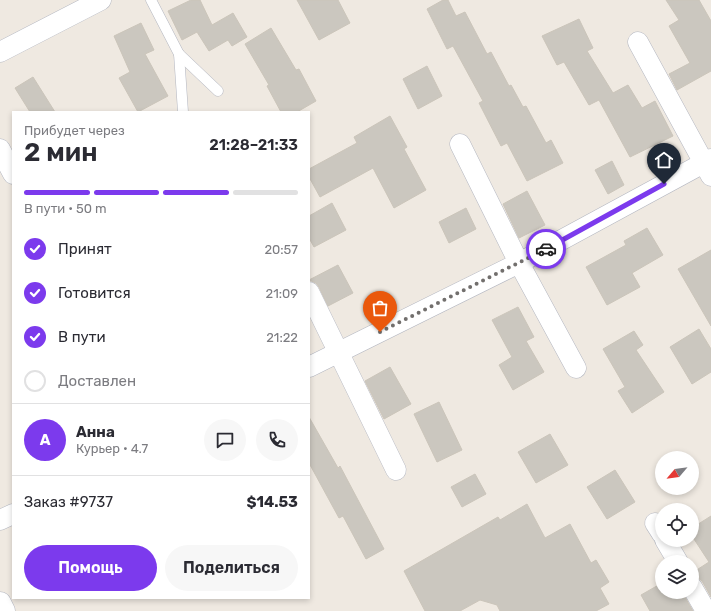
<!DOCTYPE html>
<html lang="ru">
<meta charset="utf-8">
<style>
body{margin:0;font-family:Rubik,sans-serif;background:#f7f7f7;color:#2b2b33;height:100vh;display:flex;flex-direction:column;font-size:15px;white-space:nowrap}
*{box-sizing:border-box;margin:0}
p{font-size:13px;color:#7c7c81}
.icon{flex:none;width:22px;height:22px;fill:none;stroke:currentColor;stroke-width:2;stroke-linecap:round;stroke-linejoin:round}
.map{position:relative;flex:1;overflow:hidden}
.panel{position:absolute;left:12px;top:111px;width:298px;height:488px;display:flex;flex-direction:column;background:#fff;border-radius:0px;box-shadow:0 2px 6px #0003}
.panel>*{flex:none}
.needle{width:26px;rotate:241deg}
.buttons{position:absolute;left:655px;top:451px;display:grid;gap:8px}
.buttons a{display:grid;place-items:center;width:44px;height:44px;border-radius:50%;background:#fff;box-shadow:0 2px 6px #0003;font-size:20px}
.pin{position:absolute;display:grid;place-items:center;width:34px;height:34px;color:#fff;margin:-41px -17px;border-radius:50% 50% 50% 0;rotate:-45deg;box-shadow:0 0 4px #0007}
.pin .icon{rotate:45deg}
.courier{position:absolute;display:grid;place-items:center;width:40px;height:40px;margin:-20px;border:3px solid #7c3aed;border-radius:50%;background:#fff;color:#222;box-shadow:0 1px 5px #0007}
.overview em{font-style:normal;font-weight:600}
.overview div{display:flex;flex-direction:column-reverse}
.overview{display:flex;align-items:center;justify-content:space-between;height:68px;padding:0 12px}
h1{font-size:26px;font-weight:600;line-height:30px}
.bar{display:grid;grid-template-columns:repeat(4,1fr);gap:6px 4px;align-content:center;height:48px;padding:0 12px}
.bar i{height:5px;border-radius:3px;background:#e1e1e2}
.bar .on{background:#7c3aed}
.bar p{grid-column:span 4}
.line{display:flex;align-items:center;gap:10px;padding:0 12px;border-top:1px solid #e1e1e2}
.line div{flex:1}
.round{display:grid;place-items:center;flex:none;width:42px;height:42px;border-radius:21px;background:#f7f7f7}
ol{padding:0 12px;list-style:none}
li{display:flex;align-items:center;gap:12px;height:44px}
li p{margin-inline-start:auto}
li .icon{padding:4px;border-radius:50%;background:#7c3aed;color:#fff;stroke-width:4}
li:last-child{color:#7c7c81}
li i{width:22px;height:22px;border:2px solid #e1e1e2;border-radius:50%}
.action{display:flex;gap:8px;margin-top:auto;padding:8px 12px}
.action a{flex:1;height:46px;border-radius:24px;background:#7c3aed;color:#fff;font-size:16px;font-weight:600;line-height:46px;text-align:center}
.action a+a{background:#f7f7f7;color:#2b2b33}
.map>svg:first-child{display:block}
.building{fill:#cbc7bf;stroke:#cbc5ba}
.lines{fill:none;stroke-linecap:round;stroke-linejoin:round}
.service-casing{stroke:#b4b7c1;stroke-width:11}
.minor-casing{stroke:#b4b7c1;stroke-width:21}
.secondary-casing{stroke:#b4b7c1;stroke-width:23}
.service{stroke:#fff;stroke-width:10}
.minor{stroke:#fff;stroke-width:20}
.secondary{stroke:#fff;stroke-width:22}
.done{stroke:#726f6d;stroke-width:4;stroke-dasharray:0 7.2}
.route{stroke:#7c3aed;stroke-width:5}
</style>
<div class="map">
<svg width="711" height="611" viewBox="0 0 711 611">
<rect width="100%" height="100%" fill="#efe9e1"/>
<g class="building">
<polygon points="191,0 200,0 212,25 233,13 247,37 232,46 228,40 209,51 197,32 182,40 168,11"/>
<polygon points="297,0 338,0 350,23 319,40"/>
<polygon points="443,0 448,0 456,16 465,12 487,54 491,52 509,86 511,85 523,107 526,106 546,143 551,140 563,163 527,181 507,143 501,146 479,103 483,101 453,46 447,49 427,9"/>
<polygon points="666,0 699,0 711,21 711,71 677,90 669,74 690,63 669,26 679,20"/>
<polygon points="579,19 593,48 587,51 613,93 628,85 642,108 655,101 673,136 630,157 599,100 589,105 564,62 557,65 542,36"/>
<polygon points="141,23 154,50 145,54 168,96 138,112 119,78 130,72 114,36"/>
<polygon points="271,28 296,70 299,69 316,101 297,112 281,112 267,86 269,85 245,44"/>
<polygon points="427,66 442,96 418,109 403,79"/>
<polygon points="33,77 55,112 30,112 15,88"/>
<polygon points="390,116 407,147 404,149 426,190 394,208 373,168 320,197 309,177 309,169 357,143 354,137"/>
<polygon points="612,161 624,185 608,194 595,170"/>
<polygon points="527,191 545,225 519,238 503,204"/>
<polygon points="332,203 346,230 314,247 309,238 309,216"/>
<polygon points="466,208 476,229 449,243 439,222"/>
<polygon points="647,228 663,255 632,273 640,287 607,305 586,267 626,245 624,241"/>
<polygon points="711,250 711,326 678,269"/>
<polygon points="338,265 353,293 328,306 319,287 316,283 309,280"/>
<polygon points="518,307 534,337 526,341 544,372 513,390 499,365 512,357 492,320"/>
<polygon points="699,329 711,349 711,372 692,384 670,347"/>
<polygon points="634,331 643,345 636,350 664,392 632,413 618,391 625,387 603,349"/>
<polygon points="390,367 411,404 384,419 365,381"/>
<polygon points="439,402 462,450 437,462 414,414"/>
<polygon points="309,417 338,468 340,466 384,549 366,559 343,516 339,518 309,463"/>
<polygon points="550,434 568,465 536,483 518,452"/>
<polygon points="615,470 635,502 607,519 587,487"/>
<polygon points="475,474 486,494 462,507 451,487"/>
<polygon points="527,504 545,538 570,524 591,563 596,560 609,582 600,588 609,604 596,611 500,611 497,605 480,600 460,611 425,611 404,571 498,517 500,520"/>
<polygon points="711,516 711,597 702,581 697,577 692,576 692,573 709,562 692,536 692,528"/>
<polygon points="662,583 662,592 682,592 693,611 650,611 641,595"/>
</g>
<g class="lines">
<g class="service-casing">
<g id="service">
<polyline points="151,0 179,54 183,112"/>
<polyline points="179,54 218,91"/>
</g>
</g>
<g class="minor-casing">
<g id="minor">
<polyline points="638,42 711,176"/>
<polyline points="0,52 101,0"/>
<polyline points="460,144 519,263 576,368"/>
<polyline points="0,149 13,174"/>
<polyline points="309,292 396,470"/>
<polyline points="309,367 519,263 711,159"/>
<polyline points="0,520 13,514"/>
<polyline points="655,523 662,534"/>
<polyline points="665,540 678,562"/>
<polyline points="692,587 706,611"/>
</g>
</g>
<g class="secondary-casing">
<polyline id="secondary" points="0,603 4,611"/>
</g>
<use href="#service" class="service"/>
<use href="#minor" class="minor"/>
<use href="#secondary" class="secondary"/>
</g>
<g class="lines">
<polyline class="done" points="380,332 546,249"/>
<polyline class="route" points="546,249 664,184"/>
</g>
</svg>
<div class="buttons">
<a><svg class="needle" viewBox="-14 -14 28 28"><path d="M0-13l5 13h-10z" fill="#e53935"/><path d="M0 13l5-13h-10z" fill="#7c7c81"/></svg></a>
<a><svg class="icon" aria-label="locate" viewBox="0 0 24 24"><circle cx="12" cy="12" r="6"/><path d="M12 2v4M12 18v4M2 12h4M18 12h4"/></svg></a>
<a><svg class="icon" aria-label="layers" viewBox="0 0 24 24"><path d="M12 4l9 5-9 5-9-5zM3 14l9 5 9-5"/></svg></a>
</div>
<div class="pin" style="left:380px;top:332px;background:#ea580c"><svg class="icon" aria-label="bag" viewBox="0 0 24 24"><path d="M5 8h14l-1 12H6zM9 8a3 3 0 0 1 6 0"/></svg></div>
<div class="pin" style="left:664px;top:184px;background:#1f2937"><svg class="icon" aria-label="home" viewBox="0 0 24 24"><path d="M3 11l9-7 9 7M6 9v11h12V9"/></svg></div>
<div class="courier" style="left:546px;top:249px"><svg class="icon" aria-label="car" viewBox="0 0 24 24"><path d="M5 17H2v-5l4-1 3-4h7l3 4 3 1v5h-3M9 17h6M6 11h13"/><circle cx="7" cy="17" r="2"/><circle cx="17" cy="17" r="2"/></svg></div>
<section class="panel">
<div class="overview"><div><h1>2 мин</h1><p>Прибудет через</p></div><em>21:28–21:33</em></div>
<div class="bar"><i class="on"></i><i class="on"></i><i class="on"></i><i></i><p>В пути · 50 m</p></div>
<ol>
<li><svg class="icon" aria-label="check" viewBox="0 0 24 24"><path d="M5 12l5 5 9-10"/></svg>Принят<p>20:57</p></li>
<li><svg class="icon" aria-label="check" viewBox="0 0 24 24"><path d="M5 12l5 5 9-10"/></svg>Готовится<p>21:09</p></li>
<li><svg class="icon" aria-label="check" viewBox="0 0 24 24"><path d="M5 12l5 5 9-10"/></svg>В пути<p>21:22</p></li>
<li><i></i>Доставлен</li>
</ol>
<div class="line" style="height:72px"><b class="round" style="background:#7c3aed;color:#fff">А</b><div><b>Анна</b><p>Курьер · 4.7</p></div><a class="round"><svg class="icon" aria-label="chat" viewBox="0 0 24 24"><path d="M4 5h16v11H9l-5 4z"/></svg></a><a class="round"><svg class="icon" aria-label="phone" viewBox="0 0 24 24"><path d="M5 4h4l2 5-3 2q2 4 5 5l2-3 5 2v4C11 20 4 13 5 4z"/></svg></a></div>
<div class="line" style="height:52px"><div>Заказ #9737</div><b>$14.53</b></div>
<div class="action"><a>Помощь</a><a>Поделиться</a></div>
</section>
</div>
